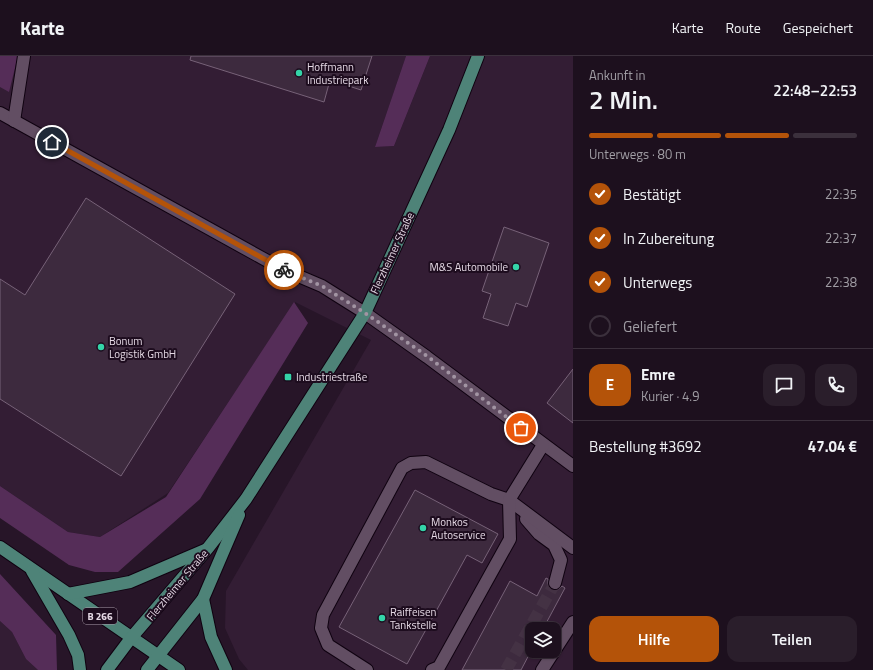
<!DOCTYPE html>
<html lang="de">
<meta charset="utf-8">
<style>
body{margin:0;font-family:"Titillium Web",sans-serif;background:#2a1e2b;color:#f1f3f6;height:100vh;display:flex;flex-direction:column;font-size:15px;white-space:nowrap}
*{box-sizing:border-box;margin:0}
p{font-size:13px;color:#a09da4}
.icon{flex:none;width:22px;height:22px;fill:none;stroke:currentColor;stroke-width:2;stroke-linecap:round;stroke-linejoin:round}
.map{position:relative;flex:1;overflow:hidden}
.side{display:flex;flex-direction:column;background:#1d101e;width:300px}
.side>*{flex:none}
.fabs{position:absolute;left:525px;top:566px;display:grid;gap:8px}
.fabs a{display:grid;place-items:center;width:36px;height:36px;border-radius:8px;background:#1d101e;box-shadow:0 1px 3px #0004,0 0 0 1px #3b303c;font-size:20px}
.pin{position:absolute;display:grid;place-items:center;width:34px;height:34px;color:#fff;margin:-17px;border:2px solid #fff;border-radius:50%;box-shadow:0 1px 4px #0007}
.courier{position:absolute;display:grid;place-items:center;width:40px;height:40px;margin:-20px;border:3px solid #b45309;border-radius:50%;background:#fff;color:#222;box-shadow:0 1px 5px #0007}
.headline em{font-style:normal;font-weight:600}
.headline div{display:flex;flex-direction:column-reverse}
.headline{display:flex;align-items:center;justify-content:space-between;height:68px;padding:0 16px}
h1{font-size:26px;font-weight:600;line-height:30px}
.bar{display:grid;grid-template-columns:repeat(4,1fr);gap:6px 4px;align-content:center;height:48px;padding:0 16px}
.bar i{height:5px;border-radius:3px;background:#3b303c}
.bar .selected{background:#b45309}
.bar p{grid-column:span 4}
.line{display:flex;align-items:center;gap:10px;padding:0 16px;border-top:1px solid #3b303c}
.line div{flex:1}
.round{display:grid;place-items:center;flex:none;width:42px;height:42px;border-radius:12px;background:#2a1e2b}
ol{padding:0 16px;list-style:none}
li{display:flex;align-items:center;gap:12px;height:44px}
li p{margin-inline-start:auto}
li .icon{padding:4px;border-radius:50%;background:#b45309;color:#fff;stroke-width:4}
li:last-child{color:#a09da4}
li i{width:22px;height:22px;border:2px solid #3b303c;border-radius:50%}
.cta{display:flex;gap:8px;margin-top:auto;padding:8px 16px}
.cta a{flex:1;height:46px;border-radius:12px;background:#b45309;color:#fff;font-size:16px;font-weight:600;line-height:46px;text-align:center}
.cta a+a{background:#2a1e2b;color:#f1f3f6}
header{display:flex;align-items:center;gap:24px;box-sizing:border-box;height:56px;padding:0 20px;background:#1d101e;border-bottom:1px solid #3b303c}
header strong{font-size:19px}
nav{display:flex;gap:22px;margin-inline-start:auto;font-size:14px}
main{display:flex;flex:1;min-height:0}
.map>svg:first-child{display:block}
.built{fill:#331d34;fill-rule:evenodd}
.green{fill:#552d58}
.building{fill:#3d2a3e;stroke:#776278}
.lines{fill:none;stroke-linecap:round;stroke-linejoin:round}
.minor-tunnel{stroke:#443244;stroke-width:12;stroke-dasharray:12 6;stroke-linecap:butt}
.minor-casing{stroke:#0f0210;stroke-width:14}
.major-casing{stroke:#0f0210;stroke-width:14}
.minor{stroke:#624e63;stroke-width:12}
.major{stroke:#4e8378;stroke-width:12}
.done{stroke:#a294a3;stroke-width:4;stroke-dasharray:0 7.2}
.route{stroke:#b45309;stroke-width:5}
.poi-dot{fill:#34d4a8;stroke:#1d0c1e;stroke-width:1.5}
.labels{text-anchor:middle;stroke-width:4;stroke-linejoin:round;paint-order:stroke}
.shield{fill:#1d0c1e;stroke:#a99ca9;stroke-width:1}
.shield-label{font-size:10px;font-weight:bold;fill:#e5d9e5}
.poi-label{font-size:11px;fill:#e5d9e5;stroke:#1d0c1e;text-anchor:start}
.street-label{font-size:11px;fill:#e5d9e5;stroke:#1d0c1e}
</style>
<header>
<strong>Karte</strong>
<nav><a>Karte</a><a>Route</a><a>Gespeichert</a></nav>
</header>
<main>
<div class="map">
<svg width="573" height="614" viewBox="0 0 573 614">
<rect width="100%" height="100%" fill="#271528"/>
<g class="built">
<path d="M0,0H406L375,91L394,90L430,0H573V614H248L239,603L225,572L226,535L371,284L295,246L168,437L100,481L68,476L0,430ZM532,573H554V595H532Z"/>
<polygon points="0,565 12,576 26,603 38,614 0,614"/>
</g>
<g class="green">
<polygon points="0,0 18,0 9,36 0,31"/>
<polygon points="406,0 430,0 394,90 375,91"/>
<polygon points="294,246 308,267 200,443 118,516 95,516 69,509 0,462 0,430 68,476 100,481 166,441"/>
<polygon points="0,518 56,579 57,614 38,614 26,603 12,576 0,565"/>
</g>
<g class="building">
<polygon points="191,0 372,0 361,34 330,24 324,46 190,4"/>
<polygon points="86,142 235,238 121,420 0,343 0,223 25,239"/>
<polygon points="504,171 549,187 527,251 516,247 508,270 483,262 491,238 482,235"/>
<polygon points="573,313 573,367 547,347"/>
<polygon points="415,434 498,478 482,507 467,499 407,608 339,571"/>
<polygon points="546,522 548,523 548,529 553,534 557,534 562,530 565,532 543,573 532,573 532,593 521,614 462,614 510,525 537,540"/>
</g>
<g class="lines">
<polyline class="minor-tunnel" points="506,614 555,527"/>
<g class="minor-casing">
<g id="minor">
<polyline points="0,57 282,213 322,230 365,257 427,301 573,410"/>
<polyline points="14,65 24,0"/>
<polyline points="526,463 539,478 554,489 561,504 555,527"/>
<polyline points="367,614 328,589 321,572 323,559 402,412 411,407 426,406 491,438 509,444 573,492"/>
<polyline points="432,614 439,611 510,483 509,444 543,389"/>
<polyline points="542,614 573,566"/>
</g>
</g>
<g class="major-casing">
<g id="major">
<polyline points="0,491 179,614"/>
<polyline points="32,515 69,579 78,599 80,614"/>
<polyline points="68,538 130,526 205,494"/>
<polyline points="203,543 211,581 226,614"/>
<polyline points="107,614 131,582 208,492 246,443 365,257 449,74 478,0"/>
<polyline points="147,614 203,543 239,459"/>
</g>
</g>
<use href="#minor" class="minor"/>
<use href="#major" class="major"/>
</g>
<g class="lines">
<polyline class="done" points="284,214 322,230 365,257 427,300 521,372"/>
<polyline class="route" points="52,86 284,214"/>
</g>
<g class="poi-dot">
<circle cx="299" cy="17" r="4"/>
<circle cx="516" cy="211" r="4"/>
<circle cx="101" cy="291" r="4"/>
<rect x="284" y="317" width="8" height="8" rx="2"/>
<circle cx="423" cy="472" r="4"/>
<circle cx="382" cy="562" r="4"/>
</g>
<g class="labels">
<rect class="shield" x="83" y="552" width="34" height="16" rx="3"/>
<g class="shield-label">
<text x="100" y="564">B 266</text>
</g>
<g class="poi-label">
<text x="307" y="15">Hoffmann<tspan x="307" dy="13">Industriepark</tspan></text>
<text x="508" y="215" text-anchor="end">M&amp;S Automobile</text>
<text x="109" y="289">Bonum<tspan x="109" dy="13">Logistik GmbH</tspan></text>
<text x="296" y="325">Industriestraße</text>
<text x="431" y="470">Monkos<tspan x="431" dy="13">Autoservice</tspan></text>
<text x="390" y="560">Raiffeisen<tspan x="390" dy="13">Tankstelle</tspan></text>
</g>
<g class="street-label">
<text transform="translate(392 197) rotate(-65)" y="4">Flerzheimer Straße</text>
<text transform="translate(177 529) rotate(-50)" y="4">Flerzheimer Straße</text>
</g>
</g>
</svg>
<div class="fabs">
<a><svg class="icon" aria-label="layers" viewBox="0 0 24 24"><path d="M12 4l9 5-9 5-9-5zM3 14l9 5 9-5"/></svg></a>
</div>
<div class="pin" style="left:521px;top:372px;background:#ea580c"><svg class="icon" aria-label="bag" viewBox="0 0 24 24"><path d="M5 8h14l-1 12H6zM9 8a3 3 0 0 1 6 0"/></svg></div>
<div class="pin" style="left:52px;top:86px;background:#1f2937"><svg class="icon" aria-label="home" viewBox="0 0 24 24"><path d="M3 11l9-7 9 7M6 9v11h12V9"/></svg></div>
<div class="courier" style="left:284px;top:214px"><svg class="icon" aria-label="bike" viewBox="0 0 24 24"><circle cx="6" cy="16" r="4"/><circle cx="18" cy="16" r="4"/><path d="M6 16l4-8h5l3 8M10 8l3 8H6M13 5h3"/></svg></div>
</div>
<section class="side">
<div class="headline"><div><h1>2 Min.</h1><p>Ankunft in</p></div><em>22:48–22:53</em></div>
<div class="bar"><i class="selected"></i><i class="selected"></i><i class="selected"></i><i></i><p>Unterwegs · 80 m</p></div>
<ol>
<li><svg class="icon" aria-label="check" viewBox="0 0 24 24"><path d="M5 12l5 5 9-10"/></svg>Bestätigt<p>22:35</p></li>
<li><svg class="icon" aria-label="check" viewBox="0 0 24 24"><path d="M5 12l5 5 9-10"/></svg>In Zubereitung<p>22:37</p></li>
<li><svg class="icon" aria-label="check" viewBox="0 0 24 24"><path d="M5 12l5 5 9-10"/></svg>Unterwegs<p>22:38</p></li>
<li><i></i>Geliefert</li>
</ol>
<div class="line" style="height:72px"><b class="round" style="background:#b45309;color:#fff">E</b><div><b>Emre</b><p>Kurier · 4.9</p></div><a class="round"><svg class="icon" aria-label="chat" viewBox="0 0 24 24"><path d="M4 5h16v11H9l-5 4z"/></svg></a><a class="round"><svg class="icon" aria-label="phone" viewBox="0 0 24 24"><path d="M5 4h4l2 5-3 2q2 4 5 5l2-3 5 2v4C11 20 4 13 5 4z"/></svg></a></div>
<div class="line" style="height:52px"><div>Bestellung #3692</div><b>47.04 €</b></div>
<div class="cta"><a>Hilfe</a><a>Teilen</a></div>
</section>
</main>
